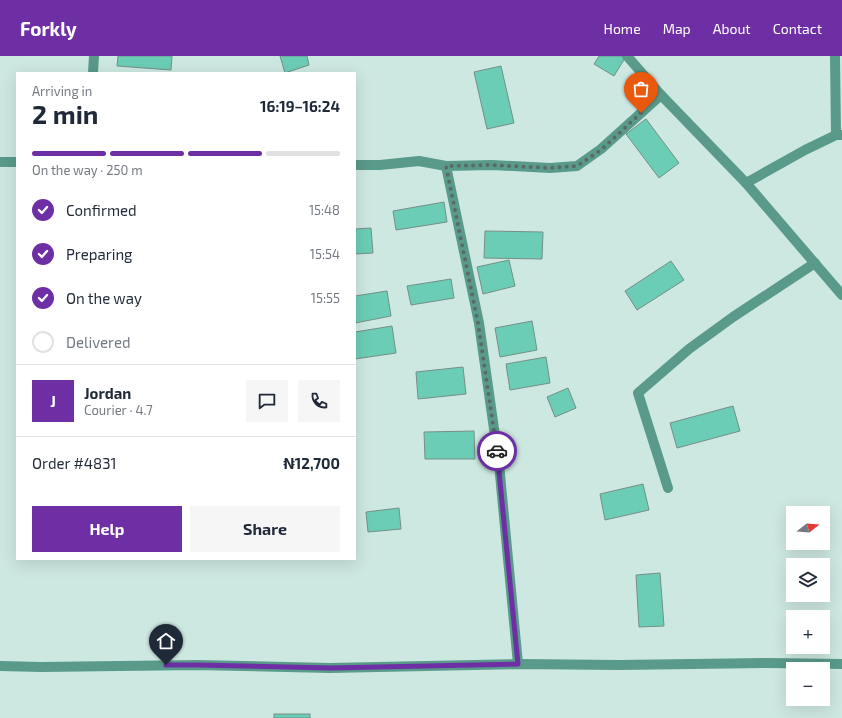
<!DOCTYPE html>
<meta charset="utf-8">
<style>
body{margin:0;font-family:"Exo 2",sans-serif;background:#f6f6f7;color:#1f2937;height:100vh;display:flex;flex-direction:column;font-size:15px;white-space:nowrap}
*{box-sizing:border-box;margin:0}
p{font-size:13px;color:#747a83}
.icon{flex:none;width:22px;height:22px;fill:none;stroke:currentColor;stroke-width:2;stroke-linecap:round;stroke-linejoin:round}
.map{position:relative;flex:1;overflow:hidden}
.side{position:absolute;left:16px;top:16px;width:340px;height:488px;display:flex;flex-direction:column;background:#fff;border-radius:0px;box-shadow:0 4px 16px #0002}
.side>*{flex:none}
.needle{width:26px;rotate:73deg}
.buttons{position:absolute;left:786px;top:450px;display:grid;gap:8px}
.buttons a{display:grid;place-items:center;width:44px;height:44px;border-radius:0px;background:#fff;box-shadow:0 4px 16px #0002;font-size:20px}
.pin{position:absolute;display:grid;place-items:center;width:34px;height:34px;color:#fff;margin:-41px -17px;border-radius:50% 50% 50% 0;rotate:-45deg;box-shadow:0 0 4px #0007}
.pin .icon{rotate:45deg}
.courier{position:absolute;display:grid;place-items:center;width:40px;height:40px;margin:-20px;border:3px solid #6e2fa5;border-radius:50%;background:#fff;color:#222;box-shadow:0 1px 5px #0007}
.summary em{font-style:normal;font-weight:700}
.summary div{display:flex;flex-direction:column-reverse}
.summary{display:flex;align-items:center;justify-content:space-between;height:68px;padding:0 16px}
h1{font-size:26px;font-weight:700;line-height:30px}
.bar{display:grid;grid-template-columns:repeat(4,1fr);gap:6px 4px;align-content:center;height:48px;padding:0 16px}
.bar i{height:5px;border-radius:3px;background:#e0e1e3}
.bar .selected{background:#6e2fa5}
.bar p{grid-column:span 4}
.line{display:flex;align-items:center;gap:10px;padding:0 16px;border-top:1px solid #e0e1e3}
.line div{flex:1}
.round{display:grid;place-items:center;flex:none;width:42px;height:42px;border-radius:0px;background:#f6f6f7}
ol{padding:0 16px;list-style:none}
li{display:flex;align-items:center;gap:12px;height:44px}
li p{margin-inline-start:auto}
li .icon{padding:4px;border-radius:50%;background:#6e2fa5;color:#fff;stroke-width:4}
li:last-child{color:#747a83}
li i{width:22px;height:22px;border:2px solid #e0e1e3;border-radius:50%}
.button{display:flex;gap:8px;margin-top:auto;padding:8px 16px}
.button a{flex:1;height:46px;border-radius:0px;background:#6e2fa5;color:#fff;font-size:16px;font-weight:700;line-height:46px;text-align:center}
.button a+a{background:#f6f6f7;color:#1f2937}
header{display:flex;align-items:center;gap:24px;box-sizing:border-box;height:56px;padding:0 20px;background:#6e2fa5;color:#fff}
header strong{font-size:19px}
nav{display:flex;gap:22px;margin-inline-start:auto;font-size:14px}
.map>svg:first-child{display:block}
.building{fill:#6bcdb6;stroke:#758f87}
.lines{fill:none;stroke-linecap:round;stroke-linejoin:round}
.minor{stroke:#599a8a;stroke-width:10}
.done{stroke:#596a66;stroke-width:4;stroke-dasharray:0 7.2}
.route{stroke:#6e2fa5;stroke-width:5}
</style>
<header>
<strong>Forkly</strong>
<nav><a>Home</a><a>Map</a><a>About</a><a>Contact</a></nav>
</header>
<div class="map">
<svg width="842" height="662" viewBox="0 0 842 662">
<rect width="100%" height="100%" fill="#cde8e1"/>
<g class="building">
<polygon points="118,0 172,0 171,14 117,10"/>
<polygon points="280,0 307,0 309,9 285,17"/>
<polygon points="599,0 621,0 625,2 614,20 594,8"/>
<polygon points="501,10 514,67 487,73 474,16"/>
<polygon points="646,63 679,107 659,122 626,78"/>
<polygon points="444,146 447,166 396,174 393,155"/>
<polygon points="371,172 373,197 355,198 355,173"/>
<polygon points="485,175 543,176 542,203 484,202"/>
<polygon points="509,204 515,230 483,238 477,211"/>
<polygon points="671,205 684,224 637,254 625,235"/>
<polygon points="451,223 454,242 411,249 407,230"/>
<polygon points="387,235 391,260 355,267 355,240"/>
<polygon points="532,265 537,294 500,301 495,272"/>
<polygon points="392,270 396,297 355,303 355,276"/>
<polygon points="546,301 550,327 510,334 506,308"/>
<polygon points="463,311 466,338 418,343 416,316"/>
<polygon points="568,332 576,352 555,361 547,341"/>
<polygon points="733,350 740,375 677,392 670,367"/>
<polygon points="474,375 475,403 425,403 424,376"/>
<polygon points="643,428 649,454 605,464 600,438"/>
<polygon points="399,452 401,473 368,476 366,456"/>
<polygon points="660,517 664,570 639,571 636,519"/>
<rect x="274" y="658" width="36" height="4"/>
</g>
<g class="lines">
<g class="minor">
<polyline points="627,0 661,39 746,127 842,239"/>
<polyline points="835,0 836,79"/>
<polyline points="93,17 94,0"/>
<polyline points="0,106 17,106"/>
<polyline points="355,109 380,109 419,105 446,110"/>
<polyline points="746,127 805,94 836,79 842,79"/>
<polyline points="668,432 638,337 689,293 733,261 815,207"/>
<polyline points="518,608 499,408 479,267 446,110 492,109 550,112 577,110 601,93 661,39"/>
<polyline points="0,610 41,611 197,609 330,612 518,608 619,609 768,607 842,608"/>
</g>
</g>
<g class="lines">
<polyline class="done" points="497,395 478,267 446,110 492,109 550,112 577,110 601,94 641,57"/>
<polyline class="route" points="166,609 197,609 330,612 518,608 497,395"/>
</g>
</svg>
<div class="buttons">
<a><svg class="needle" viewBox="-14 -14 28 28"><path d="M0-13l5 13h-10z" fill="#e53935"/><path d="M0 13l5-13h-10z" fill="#747a83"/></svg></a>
<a><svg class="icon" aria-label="layers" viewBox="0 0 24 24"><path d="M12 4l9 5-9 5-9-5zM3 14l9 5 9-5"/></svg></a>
<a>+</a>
<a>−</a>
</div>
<div class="pin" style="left:641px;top:57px;background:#ea580c"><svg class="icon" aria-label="bag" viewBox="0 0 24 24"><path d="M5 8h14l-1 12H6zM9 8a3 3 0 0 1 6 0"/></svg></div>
<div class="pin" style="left:166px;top:609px;background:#1f2937"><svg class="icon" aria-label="home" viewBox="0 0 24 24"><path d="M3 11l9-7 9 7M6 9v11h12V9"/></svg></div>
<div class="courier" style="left:497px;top:395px"><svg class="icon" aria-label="car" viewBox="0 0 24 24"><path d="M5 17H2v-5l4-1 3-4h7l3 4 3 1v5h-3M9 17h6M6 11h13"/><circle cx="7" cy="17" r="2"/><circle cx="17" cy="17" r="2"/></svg></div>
<section class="side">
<div class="summary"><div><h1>2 min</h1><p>Arriving in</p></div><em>16:19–16:24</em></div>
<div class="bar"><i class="selected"></i><i class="selected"></i><i class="selected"></i><i></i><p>On the way · 250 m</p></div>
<ol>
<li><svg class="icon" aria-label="check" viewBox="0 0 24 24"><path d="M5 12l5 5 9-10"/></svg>Confirmed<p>15:48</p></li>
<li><svg class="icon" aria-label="check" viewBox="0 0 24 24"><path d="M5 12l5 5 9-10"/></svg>Preparing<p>15:54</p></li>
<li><svg class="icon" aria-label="check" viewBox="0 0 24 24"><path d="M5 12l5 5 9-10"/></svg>On the way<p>15:55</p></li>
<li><i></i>Delivered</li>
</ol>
<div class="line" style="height:72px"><b class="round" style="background:#6e2fa5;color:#fff">J</b><div><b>Jordan</b><p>Courier · 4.7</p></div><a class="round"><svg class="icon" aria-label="chat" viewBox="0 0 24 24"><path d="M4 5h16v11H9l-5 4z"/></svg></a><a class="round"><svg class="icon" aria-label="phone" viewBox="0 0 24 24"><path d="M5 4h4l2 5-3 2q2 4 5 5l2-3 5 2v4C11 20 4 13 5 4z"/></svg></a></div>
<div class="line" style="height:52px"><div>Order #4831</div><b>₦12,700</b></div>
<div class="button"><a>Help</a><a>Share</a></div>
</section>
</div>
